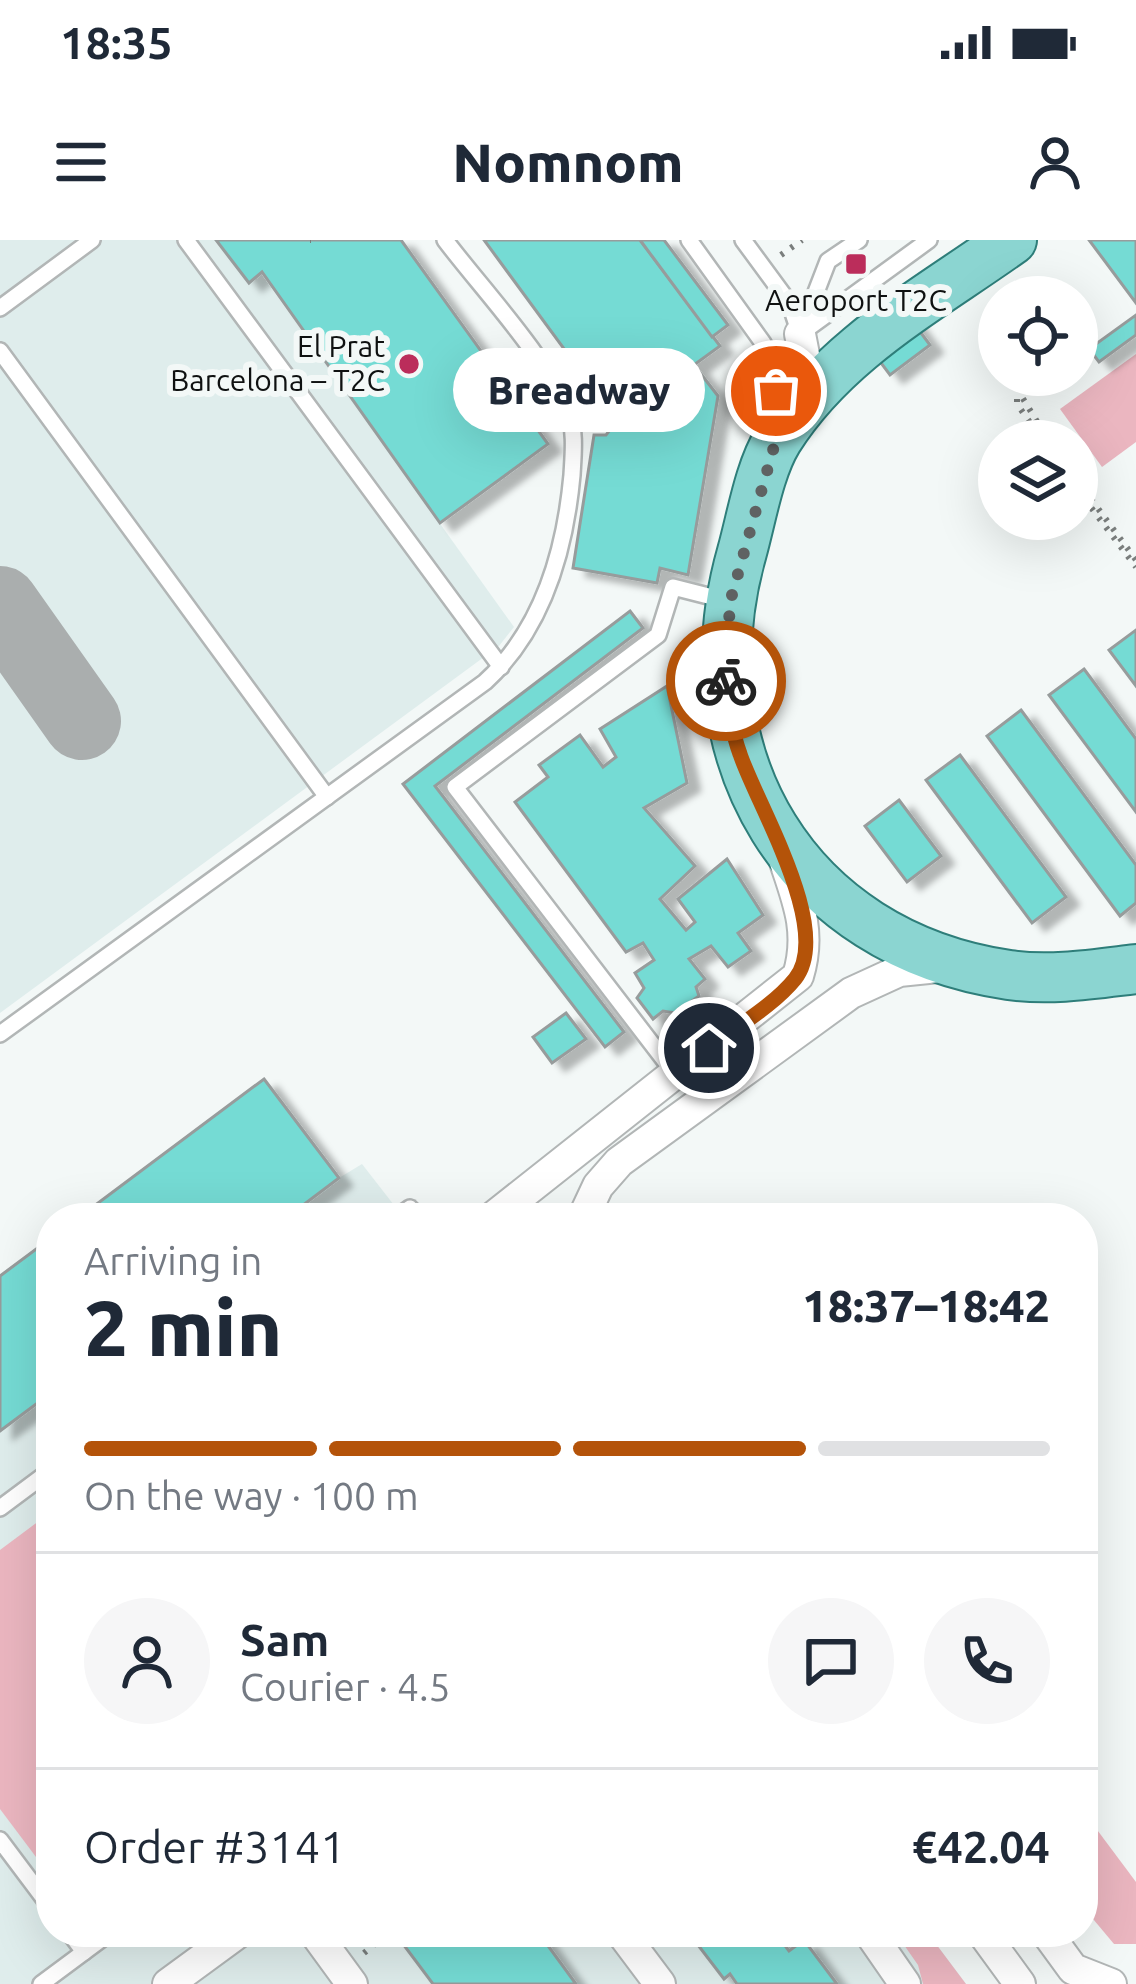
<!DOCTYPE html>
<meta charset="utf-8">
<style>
body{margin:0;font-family:Ubuntu,sans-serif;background:#f6f6f7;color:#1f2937;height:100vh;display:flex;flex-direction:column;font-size:45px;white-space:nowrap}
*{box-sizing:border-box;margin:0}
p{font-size:39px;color:#747a83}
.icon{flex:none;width:66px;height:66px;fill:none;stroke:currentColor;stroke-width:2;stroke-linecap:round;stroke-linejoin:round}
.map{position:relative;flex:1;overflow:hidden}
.side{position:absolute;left:36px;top:963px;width:1062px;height:744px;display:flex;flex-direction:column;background:#fff;border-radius:48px;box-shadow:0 12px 48px #0002}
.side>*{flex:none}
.tools{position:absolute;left:978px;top:36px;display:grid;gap:24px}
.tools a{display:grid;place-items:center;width:120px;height:120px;border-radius:50%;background:#fff;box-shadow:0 12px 48px #0002;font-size:60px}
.pin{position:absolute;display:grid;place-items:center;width:102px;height:102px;color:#fff;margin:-51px;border:6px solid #fff;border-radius:50%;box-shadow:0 3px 12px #0007}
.courier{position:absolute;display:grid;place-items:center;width:120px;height:120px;margin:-60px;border:9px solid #b45309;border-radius:50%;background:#fff;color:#222;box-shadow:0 3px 15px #0007}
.bubble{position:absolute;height:84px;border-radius:42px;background:#fff;box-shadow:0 12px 48px #0002;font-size:39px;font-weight:800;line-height:84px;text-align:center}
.head em{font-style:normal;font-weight:800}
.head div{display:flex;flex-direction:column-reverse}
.head{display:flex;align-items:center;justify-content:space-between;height:204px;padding:0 48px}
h1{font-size:78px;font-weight:800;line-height:90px}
.bar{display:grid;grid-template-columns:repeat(4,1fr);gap:18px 12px;align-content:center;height:144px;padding:0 48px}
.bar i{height:15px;border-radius:9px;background:#e0e1e3}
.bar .active{background:#b45309}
.bar p{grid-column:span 4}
.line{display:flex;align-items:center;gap:30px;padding:0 48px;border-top:3px solid #e0e1e3}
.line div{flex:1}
.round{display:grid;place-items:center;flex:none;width:126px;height:126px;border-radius:63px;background:#f6f6f7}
.status{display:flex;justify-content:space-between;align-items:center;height:84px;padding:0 60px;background:#fff;direction:ltr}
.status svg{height:33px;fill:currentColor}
header{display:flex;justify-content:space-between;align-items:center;height:156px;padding:0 48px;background:#fff;font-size:54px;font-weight:800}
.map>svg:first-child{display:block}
.built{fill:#dfedec}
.green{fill:#ebb6c0}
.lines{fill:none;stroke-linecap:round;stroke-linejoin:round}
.taxiway{stroke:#aaaeae;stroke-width:78}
.building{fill:#74dbd4;stroke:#979c9c;stroke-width:3;filter:url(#shadow)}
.lane-casing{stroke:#b2b6b6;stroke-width:20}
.street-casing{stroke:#b2b6b6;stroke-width:34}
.primary-casing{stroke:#2e7e7a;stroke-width:52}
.path{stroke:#7a7e7d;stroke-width:6;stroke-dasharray:3 9;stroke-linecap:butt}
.lane{stroke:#fff;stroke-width:15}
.street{stroke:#fff;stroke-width:30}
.primary{stroke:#8bd5d1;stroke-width:48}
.done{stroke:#5f6262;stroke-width:12;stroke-dasharray:0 21.6}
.route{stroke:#b45309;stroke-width:15}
.poi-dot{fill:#bb2d5b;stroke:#f3f8f7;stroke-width:4.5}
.labels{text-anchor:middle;stroke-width:12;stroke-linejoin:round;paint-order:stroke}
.poi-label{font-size:30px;fill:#0f1111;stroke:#f3f8f7}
</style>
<div class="status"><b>18:35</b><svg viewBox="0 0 49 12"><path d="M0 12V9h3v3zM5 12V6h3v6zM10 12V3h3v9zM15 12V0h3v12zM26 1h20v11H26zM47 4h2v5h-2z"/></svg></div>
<header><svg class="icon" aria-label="menu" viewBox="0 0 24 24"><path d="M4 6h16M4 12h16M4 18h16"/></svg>Nomnom<svg class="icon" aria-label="person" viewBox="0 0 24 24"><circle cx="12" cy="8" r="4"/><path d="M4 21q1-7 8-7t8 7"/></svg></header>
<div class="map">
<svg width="1136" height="1744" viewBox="0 0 1136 1744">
<defs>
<filter id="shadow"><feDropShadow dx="13" dy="8" stdDeviation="3" flood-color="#0004"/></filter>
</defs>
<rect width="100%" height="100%" fill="#f3f8f7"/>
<g class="built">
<polygon points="0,0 237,0 514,387 499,406 0,773"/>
<polygon points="362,924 404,978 286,978 339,938"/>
<polygon points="51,1153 51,1692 927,1692 966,1744 0,1744 0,1192"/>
</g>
<g class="green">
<polygon points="1136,114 1136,202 1102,227 1060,169"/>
<polygon points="51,1272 51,1637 0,1569 0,1310"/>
<polygon points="1083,1571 1136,1642 1136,1704 1114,1704 1083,1667"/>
<polygon points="895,1692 927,1692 966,1744 923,1744 918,1725"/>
</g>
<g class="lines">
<polyline class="taxiway" points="0,365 82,481"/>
</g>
<g class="building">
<polygon points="216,0 401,0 548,204 440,283 262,32 249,43"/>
<polygon points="484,0 640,0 720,106 617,181"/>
<polygon points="640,0 664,0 728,85 712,97"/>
<polygon points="1089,0 1136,0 1136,63"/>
<polygon points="892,54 930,105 890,135 852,84"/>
<polygon points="1136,75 1136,95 1099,122 1089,109"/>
<polygon points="694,125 718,156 688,335 660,328 657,343 573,328 594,195 606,195 617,181"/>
<polygon points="630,371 643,388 435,546 624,792 605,807 403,544"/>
<polygon points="1136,390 1136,446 1109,410"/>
<polygon points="1084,429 1136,499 1136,572 1049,455"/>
<polygon points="667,446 687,543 644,568 695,626 660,659 686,690 695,682 678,659 727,619 763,675 738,693 751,711 728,727 711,706 689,719 705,739 696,747 699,756 675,773 663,771 653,779 637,758 644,748 635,733 654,720 643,703 626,712 515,562 548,537 539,525 580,495 603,527 616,517 600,489"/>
<polygon points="1021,470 1136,625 1136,663 1120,676 987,496"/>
<polygon points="960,515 1066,657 1032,683 926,540"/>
<polygon points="899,560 941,616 907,642 865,586"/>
<polygon points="566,773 586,799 552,823 533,797"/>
<polygon points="264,839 339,938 286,978 78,978"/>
<polygon points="51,998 51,1153 0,1191 0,1036"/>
<polygon points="394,1692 538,1692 576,1744 433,1744"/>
<polygon points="688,1692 790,1692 780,1699 789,1711 804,1700 837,1744 737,1744 730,1734 724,1739"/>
</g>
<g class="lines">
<g class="lane-casing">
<g id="lane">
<polyline points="186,0 501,427"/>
<polyline points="689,0 763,103 771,122 777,175"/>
<polyline points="743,0 790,64 800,94"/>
<polyline points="0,68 92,0"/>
<polyline points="801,91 828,21 859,0"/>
<polyline points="800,94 929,0"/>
<polyline points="0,111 327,557"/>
<path d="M0,794L485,442C543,389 565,312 572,235C573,216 576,190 568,172C546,116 482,49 445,0"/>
<polyline points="675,834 455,547 658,395 673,347 728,361"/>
<polyline points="396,978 410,968"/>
<polyline points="0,1268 51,1230"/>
<polyline points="0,1600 51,1668"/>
<polyline points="69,1692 84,1712"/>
<polyline points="41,1744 111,1692"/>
</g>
</g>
<g class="street-casing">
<g id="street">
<polyline points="800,94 812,156"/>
<path d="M492,978L798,736C811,694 799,663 785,622"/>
<polyline points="583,978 598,946 619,922 851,753 899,731 948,726"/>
<polyline points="314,1692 352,1744"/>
<polyline points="621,1692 660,1744"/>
<polyline points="869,1692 905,1744"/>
<polyline points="982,1692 1020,1744"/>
<polyline points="1046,1692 1073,1729 1111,1744"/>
<polyline points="168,1744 239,1692"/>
</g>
</g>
<g class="primary-casing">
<path id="primary" d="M1012,0C928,60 835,109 778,199C759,230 752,276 742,312C684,515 796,704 1009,735C1051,741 1094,734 1136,729"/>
</g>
<g class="path">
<polyline points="310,0 311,0"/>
<polyline points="781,15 802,0"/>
<polyline points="1014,42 1025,57"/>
<polyline points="1017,135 1017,164 1043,201"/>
<polyline points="1025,135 1022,157 1049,201"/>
<polyline points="1077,240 1136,320"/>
<polyline points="1077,249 1136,327"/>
<polyline points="364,1713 376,1703"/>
</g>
<use href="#lane" class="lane"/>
<use href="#street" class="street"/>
<use href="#primary" class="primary"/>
</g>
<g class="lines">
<polyline class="done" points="726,441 730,362 775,203 776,151"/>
<path class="route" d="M709,808C736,787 773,766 795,739C834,690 757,565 740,514C731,490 729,466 726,441"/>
</g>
<g class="poi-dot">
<rect x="844" y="12" width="24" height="24" rx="6"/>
<circle cx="409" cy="124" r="12"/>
</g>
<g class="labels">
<g class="poi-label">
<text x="856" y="71">Aeroport T2C</text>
<text x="385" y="117" text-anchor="end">El Prat<tspan x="385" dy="34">Barcelona – T2C</tspan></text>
</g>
</g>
</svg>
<div class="tools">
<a><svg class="icon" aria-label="locate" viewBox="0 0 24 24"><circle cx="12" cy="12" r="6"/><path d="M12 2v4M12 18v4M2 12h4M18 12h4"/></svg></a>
<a><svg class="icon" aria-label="layers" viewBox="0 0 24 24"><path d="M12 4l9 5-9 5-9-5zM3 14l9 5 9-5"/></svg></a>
</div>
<div class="pin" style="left:776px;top:151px;background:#ea580c"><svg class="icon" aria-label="bag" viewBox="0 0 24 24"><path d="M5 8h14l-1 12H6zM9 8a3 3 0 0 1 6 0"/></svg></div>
<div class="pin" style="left:709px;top:808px;background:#1f2937"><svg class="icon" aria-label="home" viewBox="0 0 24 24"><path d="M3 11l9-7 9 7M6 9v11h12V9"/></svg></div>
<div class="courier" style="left:726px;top:441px"><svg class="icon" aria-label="bike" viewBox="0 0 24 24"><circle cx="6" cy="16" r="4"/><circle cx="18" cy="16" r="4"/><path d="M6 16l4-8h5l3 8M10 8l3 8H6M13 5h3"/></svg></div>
<div class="bubble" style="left:453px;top:108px;width:252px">Breadway</div>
<section class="side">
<div class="head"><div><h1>2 min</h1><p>Arriving in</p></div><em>18:37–18:42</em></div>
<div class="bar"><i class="active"></i><i class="active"></i><i class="active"></i><i></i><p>On the way · 100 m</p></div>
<div class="line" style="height:216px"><a class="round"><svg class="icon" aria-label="person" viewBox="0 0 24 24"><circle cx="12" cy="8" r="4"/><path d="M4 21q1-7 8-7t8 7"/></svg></a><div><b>Sam</b><p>Courier · 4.5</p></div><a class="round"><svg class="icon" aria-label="chat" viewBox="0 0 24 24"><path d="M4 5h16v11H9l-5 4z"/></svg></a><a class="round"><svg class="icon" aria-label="phone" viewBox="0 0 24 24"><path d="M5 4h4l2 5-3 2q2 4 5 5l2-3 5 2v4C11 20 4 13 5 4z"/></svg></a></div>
<div class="line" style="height:156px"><div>Order #3141</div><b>€42.04</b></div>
</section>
</div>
